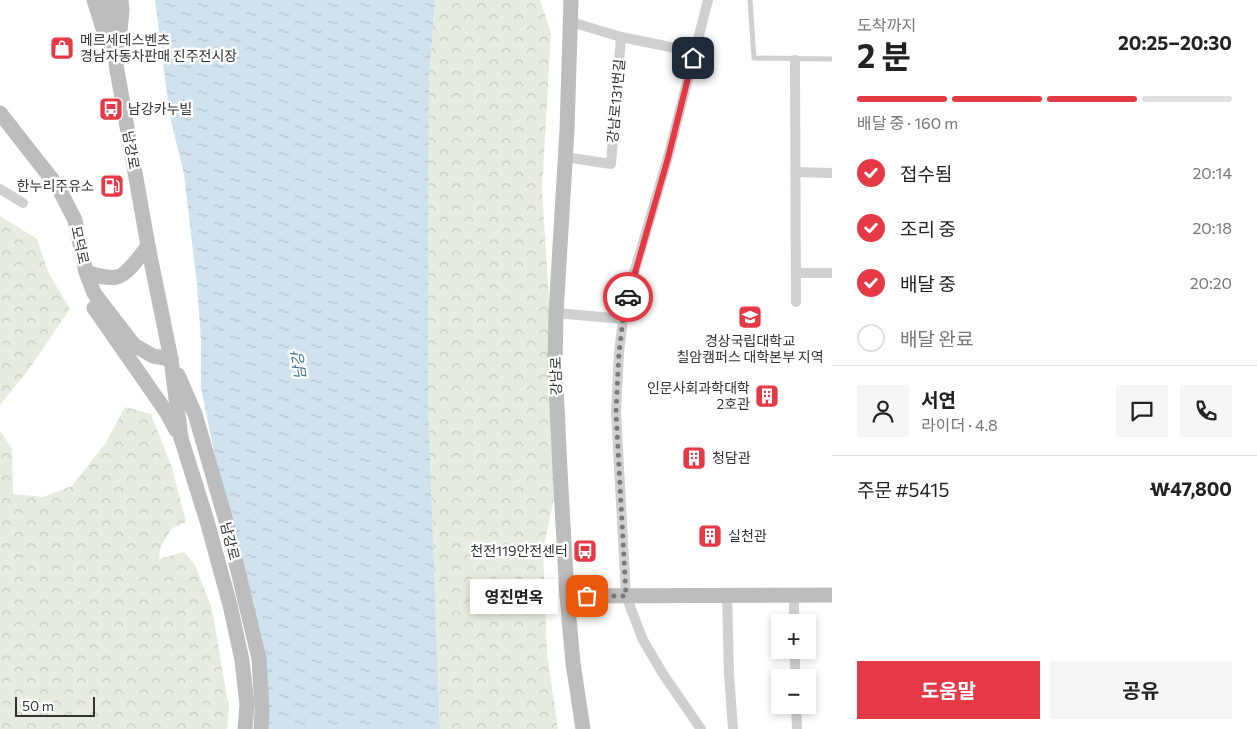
<!DOCTYPE html>
<html lang="ko">
<meta charset="utf-8">
<style>
body{margin:0;font-family:Commissioner,"Noto Sans KR",sans-serif;background:#f6f6f6;color:#222;height:100vh;display:flex;flex-direction:column;font-size:19px;white-space:nowrap}
*{box-sizing:border-box;margin:0}
p{font-size:16px;color:#767676}
.icon{flex:none;width:28px;height:28px;fill:none;stroke:currentColor;stroke-width:2;stroke-linecap:round;stroke-linejoin:round}
.map{position:relative;flex:1;overflow:hidden}
.sheet{display:flex;flex-direction:column;background:#fff;width:425px}
.sheet>*{flex:none}
.tools{position:absolute;left:771px;top:614px;display:grid;gap:10px}
.tools a{display:grid;place-items:center;width:45px;height:45px;border-radius:0px;background:#fff;box-shadow:0 2px 8px #0003;font-size:25px}
.scale{position:absolute;left:15px;bottom:12px;width:80px;box-sizing:border-box;padding-left:5px;border:2px solid #333;border-top:0;font-size:14px;line-height:18px;white-space:nowrap;color:#333;-webkit-text-stroke:4px #fff;paint-order:stroke}
.pin{position:absolute;display:grid;place-items:center;width:42px;height:42px;color:#fff;margin:-21px;border-radius:10px;box-shadow:0 2px 8px #0006}
.courier{position:absolute;display:grid;place-items:center;width:50px;height:50px;margin:-25px;border:4px solid #e63946;border-radius:50%;background:#fff;color:#222;box-shadow:0 1px 6px #0007}
.bubble{position:absolute;height:35px;border-radius:0px;background:#fff;box-shadow:0 2px 8px #0003;font-size:16px;font-weight:700;line-height:35px;text-align:center}
.overview em{font-style:normal;font-weight:700}
.overview div{display:flex;flex-direction:column-reverse}
.overview{display:flex;align-items:center;justify-content:space-between;height:85px;padding:0 25px}
h1{font-size:32px;font-weight:700;line-height:38px}
.bar{display:grid;grid-template-columns:repeat(4,1fr);gap:8px 5px;align-content:center;height:60px;padding:0 25px}
.bar i{height:6px;border-radius:4px;background:#e0e0e0}
.bar .selected{background:#e63946}
.bar p{grid-column:span 4}
.line{display:flex;align-items:center;gap:12px;padding:0 25px;border-top:1px solid #e0e0e0}
.line div{flex:1}
.round{display:grid;place-items:center;flex:none;width:52px;height:52px;border-radius:0px;background:#f6f6f6}
ol{padding:0 25px;list-style:none}
li{display:flex;align-items:center;gap:15px;height:55px}
li p{margin-inline-start:auto}
li .icon{padding:5px;border-radius:50%;background:#e63946;color:#fff;stroke-width:4}
li:last-child{color:#767676}
li i{width:28px;height:28px;border:2px solid #e0e0e0;border-radius:50%}
.action{display:flex;gap:10px;margin-top:auto;padding:10px 25px}
.action a{flex:1;height:58px;border-radius:0px;background:#e63946;color:#fff;font-size:20px;font-weight:700;line-height:58px;text-align:center}
.action a+a{background:#f6f6f6;color:#222}
main{display:flex;flex:1;min-height:0}
.map>svg:first-child{display:block}
.forest{fill:url(#forest-crowns)}
.water{fill:url(#water-ripples)}
.lines{fill:none;stroke-linecap:round;stroke-linejoin:round}
.lane{stroke:#d0d0d0;stroke-width:5}
.street{stroke:#d0d0d0;stroke-width:10}
.secondary{stroke:#bdbdbd;stroke-width:15}
.done{stroke:#7a7a7a;stroke-width:5;stroke-dasharray:0 9}
.route{stroke:#e63946;stroke-width:6}
.labels{text-anchor:middle;stroke-width:5;stroke-linejoin:round;paint-order:stroke}
.poi-label{font-size:14px;fill:#333;stroke:#fff;text-anchor:start}
.street-label{font-size:14px;fill:#333;stroke:#fff}
.water-label{font-size:15px;font-style:italic;fill:#3f7597;stroke:#fff}
</style>
<main>
<div class="map">
<svg width="832" height="729" viewBox="0 0 832 729">
<defs>
<pattern id="forest-crowns" width="20" height="18" patternUnits="userSpaceOnUse" patternTransform="scale(1.25)"><rect width="20" height="18" fill="#e6ecdf"/><path d="M2 6a3 3 0 1 1 6 0M12 15a3 3 0 1 1 6 0" fill="none" stroke="#c6cbc0"/></pattern>
<pattern id="water-ripples" width="26" height="14" patternUnits="userSpaceOnUse" patternTransform="scale(1.25)"><rect width="26" height="14" fill="#cfe2ee"/><path d="M2 4q2-2 4 0t4 0M15 11q2-2 4 0t4 0" fill="none" stroke="#b2c2cd"/></pattern>
</defs>
<rect width="100%" height="100%" fill="#fff"/>
<g class="forest">
<polygon points="435,0 540,0 551,33 542,190 560,470 543,550 547,654 558,729 440,729 428,400 429,80"/>
<polygon points="0,216 37,239 48,272 70,309 29,369 0,405 0,408"/>
<polygon points="125,407 151,414 172,468 186,522 171,529 160,548 159,559 184,552 195,565 212,609 229,709 227,729 0,729 0,431 12,449 13,494 43,497 72,486 105,444"/>
</g>
<polygon class="water" points="155,0 435,0 429,80 428,400 440,729 257,729 261,681 201,388 201,341 197,285 184,174 170,117"/>
<g class="lines">
<polyline class="lane" points="750,0 754,58 832,59"/>
<g class="street">
<polyline points="571,22 621,37 695,52"/>
<polyline points="795,60 796,302"/>
<polyline points="565,157 611,164 621,37"/>
<polyline points="796,172 832,173"/>
<polyline points="0,189 23,203"/>
<polyline points="796,273 832,273"/>
<polyline points="556,313 623,319"/>
<polyline points="727,595 729,674 733,729"/>
<polyline points="794,595 794,622"/>
<polyline points="795,650 795,678"/>
<polyline points="796,705 797,729"/>
<polyline points="701,729 663,674 643,640 626,596 616,412 619,353 623,319 630,287 668,157 708,0"/>
</g>
<g class="secondary">
<polyline points="94,0 105,35"/>
<polyline points="107,0 117,70 148,246 171,359 181,438 207,521 230,605 242,660 247,705 245,729"/>
<polyline points="571,0 567,130 556,313 555,364 560,470 567,596 573,663 583,729"/>
<polyline points="119,43 122,10 121,0"/>
<polyline points="0,113 58,187 75,220 86,272 94,293 134,345 153,356 171,359"/>
<path d="M86,272C95,275 106,279 117,277C127,275 141,255 148,246"/>
<polyline points="94,308 167,413 176,430"/>
<polyline points="178,375 195,414 226,521 259,659 262,709 261,729"/>
<polyline points="567,596 832,595"/>
</g>
</g>
<g class="lines">
<polyline class="done" points="587,596 626,596 616,412 619,353 623,319 628,297"/>
<polyline class="route" points="628,297 668,158 693,58"/>
</g>
<defs>
<g id="shop-square" transform="scale(1.25)"><rect x="-9" y="-9" width="18" height="18" rx="4" fill="#e63946" stroke="#fff"/><path d="M-5-2.5h2.3a2.7 3.5 0 0 1 5.4 0H5L5.5 6h-11ZM-1.5-2.5h3a1.5 2.3 0 0 0-3 0Z" fill="#fff"/></g>
<g id="bus-square" transform="scale(1.25)"><rect x="-9" y="-9" width="18" height="18" rx="4" fill="#e63946" stroke="#fff"/><path d="M-5-6H5V4H4V6H2V4H-2V6H-4V4H-5ZM-3.5-4V0h7V-4ZM-3.5 1.2v1.5H-2V1.2ZM2 1.2v1.5H3.5V1.2Z" fill="#fff"/></g>
<g id="fuel-square" transform="scale(1.25)"><rect x="-9" y="-9" width="18" height="18" rx="4" fill="#e63946" stroke="#fff"/><path d="M-5.5-6h7V0h2V4h1.3V-2.5L3-4.5l.8-.8L6-3V5H2.5V1h-1V6h-7ZM-4.2-4.7v3.2H.2V-4.7Z" fill="#fff"/></g>
<g id="university-square" transform="scale(1.25)"><rect x="-9" y="-9" width="18" height="18" rx="4" fill="#e63946" stroke="#fff"/><path d="M0-5L7-2L0 1L-7-2ZM-4 1L0 2.5L4 1V4Q0 6-4 4Z" fill="#fff"/></g>
<g id="building-square" transform="scale(1.25)"><rect x="-9" y="-9" width="18" height="18" rx="4" fill="#e63946" stroke="#fff"/><path d="M-4-6H4V6H1V3H-1V6H-4ZM-2.5-4.3h1.7v1.8h-1.7ZM.8-4.3h1.7v1.8H.8ZM-2.5-1h1.7V.8h-1.7ZM.8-1h1.7V.8H.8Z" fill="#fff"/></g>
</defs>
<g fill-rule="evenodd">
<use href="#shop-square" x="62" y="48"/>
<use href="#bus-square" x="111" y="109"/>
<use href="#fuel-square" x="112" y="186"/>
<use href="#university-square" x="750" y="317"/>
<use href="#building-square" x="767" y="396"/>
<use href="#building-square" x="694" y="458"/>
<use href="#building-square" x="710" y="536"/>
<use href="#bus-square" x="585" y="551"/>
</g>
<g class="labels">
<g class="poi-label">
<text x="80" y="45">메르세데스벤츠<tspan x="80" dy="16">경남자동차판매 진주전시장</tspan></text>
<text x="128" y="114">남강카누빌</text>
<text x="94" y="191" text-anchor="end">한누리주유소</text>
<text x="750" y="346" text-anchor="middle">경상국립대학교<tspan x="750" dy="16">칠암캠퍼스 대학본부 지역</tspan></text>
<text x="750" y="393" text-anchor="end">인문사회과학대학<tspan x="750" dy="16">2호관</tspan></text>
<text x="712" y="463">청담관</text>
<text x="728" y="541">실천관</text>
<text x="568" y="556" text-anchor="end">천전119안전센터</text>
</g>
<g class="street-label">
<text transform="translate(616 101) rotate(-85)" y="5">강남로131번길</text>
<text transform="translate(131 150) rotate(80)" y="5">남강로</text>
<text transform="translate(80 245) rotate(78)" y="5">모덕로</text>
<text transform="translate(556 376) rotate(-91)" y="5">강남로</text>
<text transform="translate(230 541) rotate(76)" y="5">남강로</text>
</g>
<g class="water-label">
<text transform="translate(299 366) rotate(-97)" y="5">남강</text>
</g>
</g>
</svg>
<div class="tools">
<a>+</a>
<a>−</a>
</div>
<div class="scale">50 m</div>
<div class="pin" style="left:587px;top:596px;background:#ea580c"><svg class="icon" aria-label="bag" viewBox="0 0 24 24"><path d="M5 8h14l-1 12H6zM9 8a3 3 0 0 1 6 0"/></svg></div>
<div class="pin" style="left:693px;top:58px;background:#1f2937"><svg class="icon" aria-label="home" viewBox="0 0 24 24"><path d="M3 11l9-7 9 7M6 9v11h12V9"/></svg></div>
<div class="courier" style="left:628px;top:297px"><svg class="icon" aria-label="car" viewBox="0 0 24 24"><path d="M5 17H2v-5l4-1 3-4h7l3 4 3 1v5h-3M9 17h6M6 11h13"/><circle cx="7" cy="17" r="2"/><circle cx="17" cy="17" r="2"/></svg></div>
<div class="bubble" style="left:470px;top:579px;width:88px">영진면옥</div>
</div>
<section class="sheet">
<div class="overview"><div><h1>2 분</h1><p>도착까지</p></div><em>20:25–20:30</em></div>
<div class="bar"><i class="selected"></i><i class="selected"></i><i class="selected"></i><i></i><p>배달 중 · 160 m</p></div>
<ol>
<li><svg class="icon" aria-label="check" viewBox="0 0 24 24"><path d="M5 12l5 5 9-10"/></svg>접수됨<p>20:14</p></li>
<li><svg class="icon" aria-label="check" viewBox="0 0 24 24"><path d="M5 12l5 5 9-10"/></svg>조리 중<p>20:18</p></li>
<li><svg class="icon" aria-label="check" viewBox="0 0 24 24"><path d="M5 12l5 5 9-10"/></svg>배달 중<p>20:20</p></li>
<li><i></i>배달 완료</li>
</ol>
<div class="line" style="height:90px"><a class="round"><svg class="icon" aria-label="person" viewBox="0 0 24 24"><circle cx="12" cy="8" r="4"/><path d="M4 21q1-7 8-7t8 7"/></svg></a><div><b>서연</b><p>라이더 · 4.8</p></div><a class="round"><svg class="icon" aria-label="chat" viewBox="0 0 24 24"><path d="M4 5h16v11H9l-5 4z"/></svg></a><a class="round"><svg class="icon" aria-label="phone" viewBox="0 0 24 24"><path d="M5 4h4l2 5-3 2q2 4 5 5l2-3 5 2v4C11 20 4 13 5 4z"/></svg></a></div>
<div class="line" style="height:65px"><div>주문 #5415</div><b>₩47,800</b></div>
<div class="action"><a>도움말</a><a>공유</a></div>
</section>
</main>
